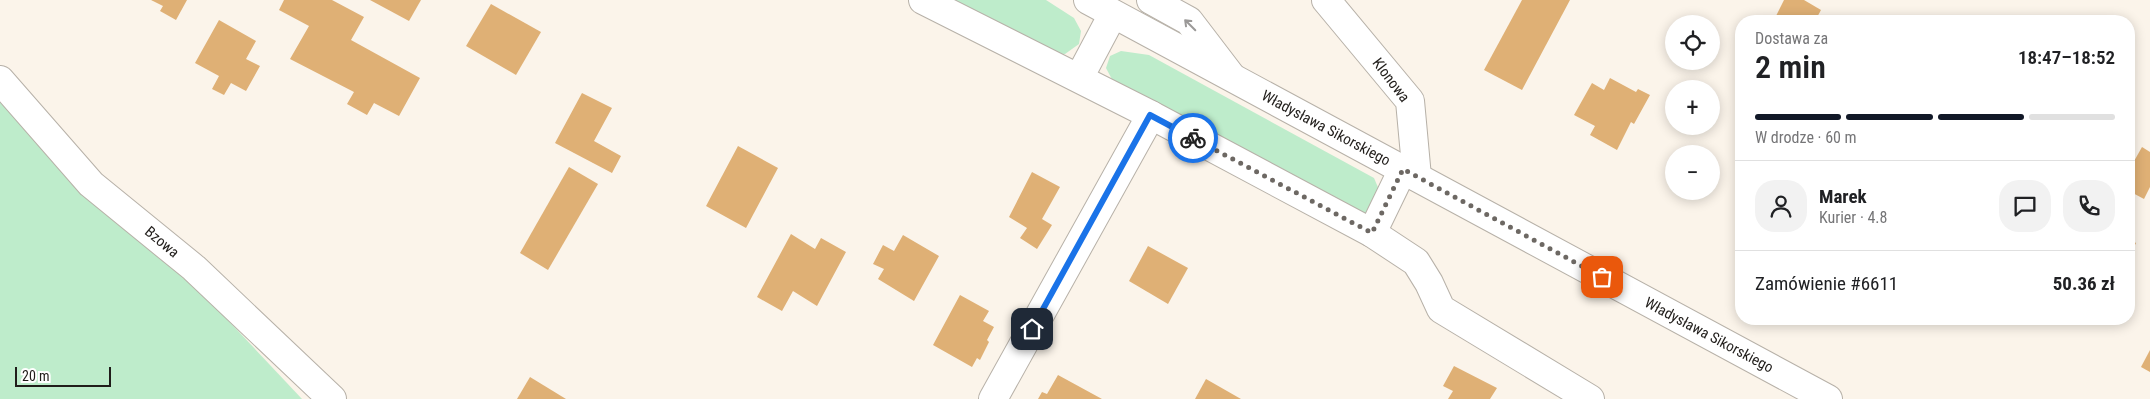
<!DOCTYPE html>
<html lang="pl">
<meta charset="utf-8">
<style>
body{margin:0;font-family:"Roboto Condensed",sans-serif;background:#f2f2f2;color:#202124;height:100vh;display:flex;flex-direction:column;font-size:19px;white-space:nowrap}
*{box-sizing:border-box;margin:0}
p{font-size:16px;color:#757577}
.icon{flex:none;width:28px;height:28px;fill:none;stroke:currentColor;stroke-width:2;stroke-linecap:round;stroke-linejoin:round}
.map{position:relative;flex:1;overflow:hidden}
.sheet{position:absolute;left:1735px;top:15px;width:400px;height:310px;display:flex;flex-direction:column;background:#fff;border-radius:20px;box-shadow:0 2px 12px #0003}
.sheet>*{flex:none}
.buttons{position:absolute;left:1665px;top:15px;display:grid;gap:10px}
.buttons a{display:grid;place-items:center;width:55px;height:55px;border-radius:50%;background:#fff;box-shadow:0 2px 12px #0003;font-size:25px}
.scale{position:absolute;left:15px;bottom:12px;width:96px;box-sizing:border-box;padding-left:5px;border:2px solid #201d1a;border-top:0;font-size:14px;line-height:18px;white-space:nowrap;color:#201d1a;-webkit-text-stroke:4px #fff;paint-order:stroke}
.pin{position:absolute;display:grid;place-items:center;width:42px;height:42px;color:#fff;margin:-21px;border-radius:10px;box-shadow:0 2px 8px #0006}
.courier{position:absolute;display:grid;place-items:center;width:50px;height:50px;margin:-25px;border:4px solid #1a73e8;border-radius:50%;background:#fff;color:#222;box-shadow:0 1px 6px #0007}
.overview em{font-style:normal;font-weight:600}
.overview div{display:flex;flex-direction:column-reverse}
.overview{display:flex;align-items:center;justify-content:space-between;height:85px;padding:0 20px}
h1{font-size:32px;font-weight:600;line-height:38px}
.bar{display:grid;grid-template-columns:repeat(4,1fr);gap:8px 5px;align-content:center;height:60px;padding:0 20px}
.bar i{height:6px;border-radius:4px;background:#e0e0e0}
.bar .on{background:#111827}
.bar p{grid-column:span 4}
.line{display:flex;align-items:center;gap:12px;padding:0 20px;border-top:1px solid #e0e0e0}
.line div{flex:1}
.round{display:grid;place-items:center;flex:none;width:52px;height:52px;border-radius:20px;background:#f2f2f2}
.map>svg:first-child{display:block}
.green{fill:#beeccb}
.building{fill:#dfb075}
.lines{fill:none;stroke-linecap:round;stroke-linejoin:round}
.minor-casing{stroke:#b7b1a8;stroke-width:30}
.major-casing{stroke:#b7b1a8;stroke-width:30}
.minor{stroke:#fff;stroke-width:28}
.major{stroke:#fff;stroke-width:28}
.oneway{stroke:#9b9998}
.done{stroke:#6d6863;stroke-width:5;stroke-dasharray:0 9}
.route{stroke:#1a73e8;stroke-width:6}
.labels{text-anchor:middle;stroke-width:4;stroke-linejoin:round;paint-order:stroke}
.street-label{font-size:15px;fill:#201d1a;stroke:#fff}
</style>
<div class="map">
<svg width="2150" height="399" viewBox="0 0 2150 399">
<rect width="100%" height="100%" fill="#fbf4ea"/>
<g class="green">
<polygon points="955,0 1046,0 1074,18 1081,31 1079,44 1065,54 1049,53 957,4"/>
<polygon points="1121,51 1149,55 1374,178 1380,192 1369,218 1115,85 1106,68 1110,56"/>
<polygon points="0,80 3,81 302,399 0,399"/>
</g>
<g class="building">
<polygon points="151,0 187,0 176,20 160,11 163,6"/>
<polygon points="284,0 332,0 364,17 351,40 420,78 399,116 374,103 367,115 347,104 354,92 290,59 309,26 279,10"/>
<polygon points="370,0 421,0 409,21"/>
<polygon points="1522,0 1570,0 1522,90 1484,70"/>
<polygon points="1784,0 1804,0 1821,10 1815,21 1785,21 1776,16"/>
<polygon points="491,4 541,32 516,75 466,46"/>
<polygon points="219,20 256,41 246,59 260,66 246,91 231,83 224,95 212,89 219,76 195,63"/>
<polygon points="1610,78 1636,92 1638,89 1650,95 1634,124 1631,122 1617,150 1590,135 1595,126 1574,115 1592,83 1604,90"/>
<polygon points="582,93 612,108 594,141 621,156 612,173 555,143"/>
<polygon points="738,146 778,168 746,228 706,206"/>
<polygon points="2142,147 2150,152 2150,187 2144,199 2129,191 2129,170"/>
<polygon points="569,167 598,184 548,270 520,253"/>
<polygon points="1032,172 1060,187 1042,219 1052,225 1037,249 1020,238 1027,228 1009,217"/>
<polygon points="791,234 815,249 821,238 846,252 817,306 793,291 782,311 757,297"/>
<polygon points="903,235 939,256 914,301 878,279 884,269 873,264 883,245 894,251"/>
<polygon points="2129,239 2136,243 2129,257"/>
<polygon points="1148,246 1188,268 1168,304 1129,281"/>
<polygon points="960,295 989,311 983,321 994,327 987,340 989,342 980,360 977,358 972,367 933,345"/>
<polygon points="2150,350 2150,372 2141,367"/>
<polygon points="1454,366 1497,388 1490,399 1448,399 1453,391 1443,386"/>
<polygon points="1058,375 1102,399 1038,399 1042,392 1047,394"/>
<polygon points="530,377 566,399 517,399"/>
<polygon points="1206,379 1241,399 1195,399"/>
</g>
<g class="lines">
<g class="minor-casing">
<g id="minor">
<polyline points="923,0 1151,115 1372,233 1416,262 1429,283 1441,309 1590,399"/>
<polyline points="1151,0 1189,21 1231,76"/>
<polyline points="1326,0 1410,101 1417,177"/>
<polyline points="1079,78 1113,14"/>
<polyline points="0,80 91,184 194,268 332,399"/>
<polyline points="1372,233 1403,169"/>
<polyline points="993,399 1151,115"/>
</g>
</g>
<g class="major-casing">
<polyline id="major" points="1088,0 1828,399"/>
</g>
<use href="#minor" class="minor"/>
<use href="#major" class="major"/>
</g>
<defs><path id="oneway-shaft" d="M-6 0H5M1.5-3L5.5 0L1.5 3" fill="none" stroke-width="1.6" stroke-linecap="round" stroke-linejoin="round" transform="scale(1.25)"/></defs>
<use class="oneway" href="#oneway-shaft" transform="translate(1190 25) rotate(-135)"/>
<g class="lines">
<polyline class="done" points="1193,138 1372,233 1403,169 1602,277"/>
<polyline class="route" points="1032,329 1150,115 1193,138"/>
</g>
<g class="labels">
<g class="street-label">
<text transform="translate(1391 80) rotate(53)" y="5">Klonowa</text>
<text transform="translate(1326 128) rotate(28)" y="5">Władysława Sikorskiego</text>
<text transform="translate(162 242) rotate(40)" y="5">Bzowa</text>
<text transform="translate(1709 335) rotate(28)" y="5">Władysława Sikorskiego</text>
</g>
</g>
</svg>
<div class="buttons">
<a><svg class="icon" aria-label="locate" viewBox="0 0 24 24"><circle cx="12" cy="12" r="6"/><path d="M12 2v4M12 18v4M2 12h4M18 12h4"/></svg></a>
<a>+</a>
<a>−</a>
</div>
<div class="scale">20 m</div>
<div class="pin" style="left:1602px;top:277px;background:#ea580c"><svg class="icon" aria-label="bag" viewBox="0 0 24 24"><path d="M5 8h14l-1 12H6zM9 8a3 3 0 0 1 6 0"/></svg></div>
<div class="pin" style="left:1032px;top:329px;background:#1f2937"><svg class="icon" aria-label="home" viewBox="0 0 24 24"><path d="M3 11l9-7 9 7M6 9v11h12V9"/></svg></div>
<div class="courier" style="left:1193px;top:138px"><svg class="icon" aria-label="bike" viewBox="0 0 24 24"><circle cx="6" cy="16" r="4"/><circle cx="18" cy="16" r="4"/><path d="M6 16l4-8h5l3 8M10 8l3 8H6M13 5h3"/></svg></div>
<section class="sheet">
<div class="overview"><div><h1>2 min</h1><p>Dostawa za</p></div><em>18:47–18:52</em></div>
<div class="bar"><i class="on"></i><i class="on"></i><i class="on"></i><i></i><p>W drodze · 60 m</p></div>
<div class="line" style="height:90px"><a class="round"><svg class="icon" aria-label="person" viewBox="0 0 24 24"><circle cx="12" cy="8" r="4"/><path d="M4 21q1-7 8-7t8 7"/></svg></a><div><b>Marek</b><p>Kurier · 4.8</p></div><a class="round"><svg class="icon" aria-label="chat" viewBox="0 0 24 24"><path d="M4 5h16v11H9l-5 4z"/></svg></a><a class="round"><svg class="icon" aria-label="phone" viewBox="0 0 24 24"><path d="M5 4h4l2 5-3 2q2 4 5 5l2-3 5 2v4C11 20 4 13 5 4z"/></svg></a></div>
<div class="line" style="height:65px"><div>Zamówienie #6611</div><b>50.36 zł</b></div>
</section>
</div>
